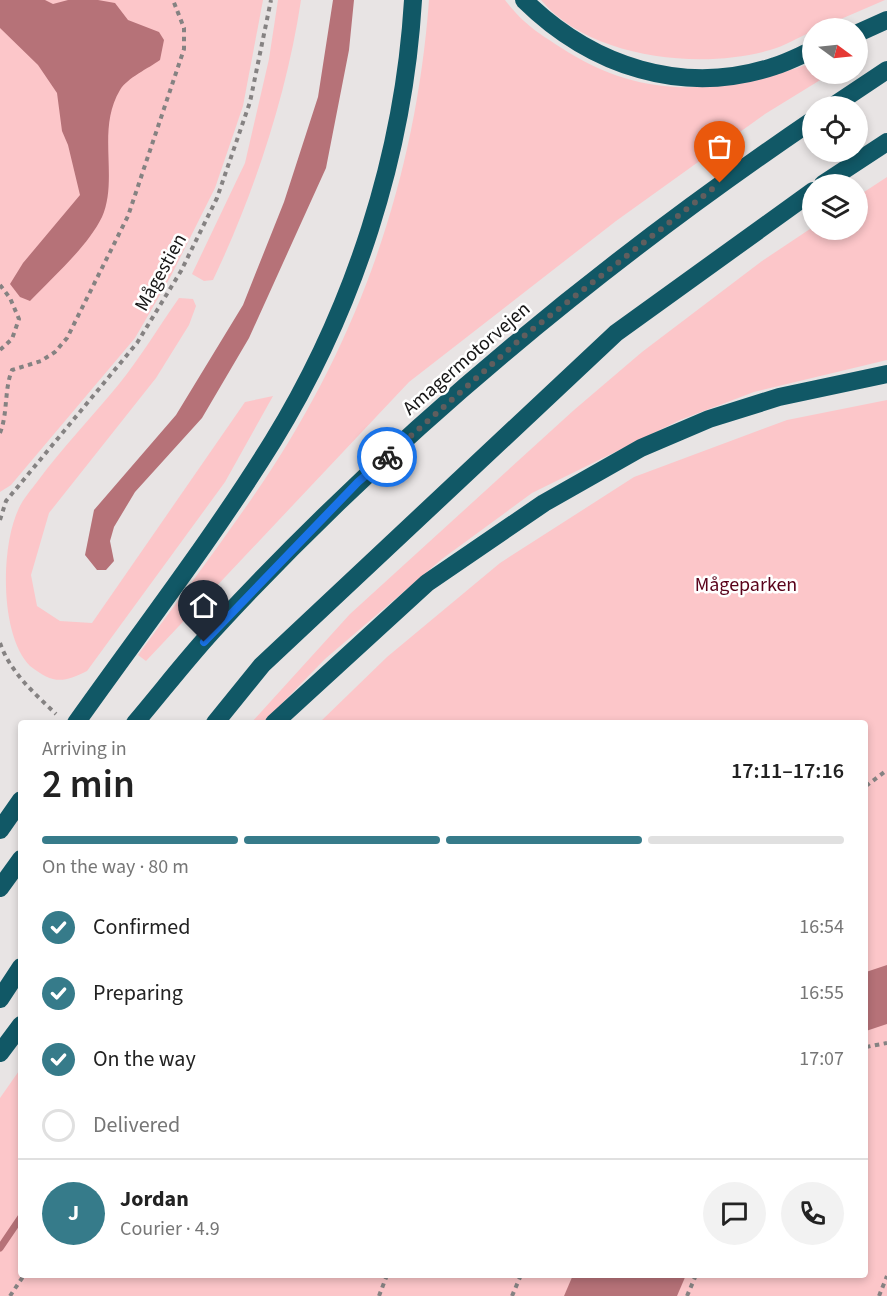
<!DOCTYPE html>
<meta charset="utf-8">
<style>
body{margin:0;font-family:"Source Sans 3",sans-serif;background:#f2f2f2;color:#222;height:100vh;display:flex;flex-direction:column;font-size:22px;white-space:nowrap}
*{box-sizing:border-box;margin:0}
p{font-size:20px;color:#767676}
.icon{flex:none;width:33px;height:33px;fill:none;stroke:currentColor;stroke-width:2;stroke-linecap:round;stroke-linejoin:round}
.map{position:relative;flex:1;overflow:hidden}
.panel{position:absolute;left:18px;top:720px;width:850px;height:558px;display:flex;flex-direction:column;background:#fff;border-radius:6px;box-shadow:0 3px 9px #0003}
.panel>*{flex:none}
.needle{width:39px;rotate:105deg}
.tools{position:absolute;left:802px;top:18px;display:grid;gap:12px}
.tools a{display:grid;place-items:center;width:66px;height:66px;border-radius:50%;background:#fff;box-shadow:0 3px 9px #0003;font-size:30px}
.pin{position:absolute;display:grid;place-items:center;width:51px;height:51px;color:#fff;margin:-62px -26px;border-radius:50% 50% 50% 0;rotate:-45deg;box-shadow:0 0 6px #0007}
.pin .icon{rotate:45deg}
.courier{position:absolute;display:grid;place-items:center;width:60px;height:60px;margin:-30px;border:4px solid #1a73e8;border-radius:50%;background:#fff;color:#222;box-shadow:0 2px 8px #0007}
.summary em{font-style:normal;font-weight:600}
.summary div{display:flex;flex-direction:column-reverse}
.summary{display:flex;align-items:center;justify-content:space-between;height:102px;padding:0 24px}
h1{font-size:39px;font-weight:600;line-height:45px}
.bar{display:grid;grid-template-columns:repeat(4,1fr);gap:9px 6px;align-content:center;height:72px;padding:0 24px}
.bar i{height:8px;border-radius:4px;background:#e0e0e0}
.bar .current{background:#367b8a}
.bar p{grid-column:span 4}
.line{display:flex;align-items:center;gap:15px;padding:0 24px;border-top:2px solid #e0e0e0}
.line div{flex:1}
.round{display:grid;place-items:center;flex:none;width:63px;height:63px;border-radius:32px;background:#f2f2f2}
ol{padding:0 24px;list-style:none}
li{display:flex;align-items:center;gap:18px;height:66px}
li p{margin-inline-start:auto}
li .icon{padding:6px;border-radius:50%;background:#367b8a;color:#fff;stroke-width:4}
li:last-child{color:#767676}
li i{width:33px;height:33px;border:3px solid #e0e0e0;border-radius:50%}
.map>svg:first-child{display:block}
.green{fill:#fcc6c9}
.water{fill:#b67278}
.lines{fill:none;stroke-linecap:round;stroke-linejoin:round}
.stream{stroke:#b67278;stroke-width:7}
.path{stroke:#858282;stroke-width:4;stroke-dasharray:4.5 4.5;stroke-linecap:butt}
.highway{stroke:#115866;stroke-width:18}
.done{stroke:#605e5e;stroke-width:6;stroke-dasharray:0 10.8}
.route{stroke:#1a73e8;stroke-width:8}
.labels{text-anchor:middle;stroke-width:5;stroke-linejoin:round;paint-order:stroke}
.street-label{font-size:20px;fill:#171616;stroke:#fff}
.park-label{font-size:20px;fill:#59021a;stroke:#fff}
</style>
<div class="map">
<svg width="887" height="1296" viewBox="0 0 887 1296">
<rect width="100%" height="100%" fill="#e8e4e4"/>
<g class="green">
<polygon points="0,0 263,0 243,106 215,188 172,274 135,338 11,485 0,492"/>
<path d="M278,0H301C287,94 254,194 213,280L204,281L192,274L245,163L269,59Z"/>
<path d="M429,0H505C523,23 535,31 560,47C645,103 720,93 813,63V74H830L765,114L616,221L409,382L146,661L138,655C180,598 223,541 263,482C361,336 416,175 429,0Z"/>
<path d="M541,0H885L820,28H813V31C799,37 785,46 770,50C701,70 590,59 541,0Z"/>
<polygon points="887,177 887,360 754,392 680,420 532,493 442,559 325,659 263,723 251,723 350,614 574,410 642,352 762,261 813,227 813,230 858,230 858,196"/>
<path d="M179,298L193,299L196,306L189,325L156,378L49,513L31,575L37,606L60,621L92,623L245,402L273,396L225,482L87,671C62,684 52,683 30,666C0,636 0,547 19,508C23,499 31,490 37,482C63,447 92,417 119,384C141,357 159,326 179,298Z"/>
<polygon points="887,400 887,1296 0,1296 0,1098 21,1068 21,1275 866,1275 866,723 319,723 387,657 500,563 634,477 787,420"/>
</g>
<g class="water">
<path d="M0,0H45L53,4L68,0H98L115,3L128,20L159,32L164,40L160,60C149,68 127,78 120,90C96,130 119,178 102,217C88,246 53,277 30,301L20,297L10,284L23,263L80,195L68,145L62,131L57,93L38,65L0,28Z"/>
<polygon points="333,0 354,0 349,50 326,168 249,338 202,418 135,492 114,527 110,541 114,561 106,570 97,570 85,555 94,510 176,415 243,305 284,202 318,97"/>
<polygon points="887,965 887,1024 866,1031 866,972"/>
<polygon points="573,1275 686,1275 677,1296 564,1296"/>
</g>
<g class="lines">
<polyline class="stream" points="0,1248 21,1217"/>
<g class="path">
<polyline points="0,285 10,298 19,319 12,339 0,350"/>
<path d="M0,433C8,413 4,390 12,370L41,361L55,352L67,338L128,216L184,49V28L173,0"/>
<polyline points="0,520 6,501 137,343 181,271 217,198 250,102 271,0"/>
<path d="M0,643C10,672 34,693 56,714"/>
<polyline points="866,786 887,770"/>
<polyline points="866,1047 887,1043"/>
<polyline points="10,1296 24,1275"/>
<polyline points="379,1296 387,1275"/>
<polyline points="512,1296 521,1275"/>
<polyline points="687,1296 696,1275"/>
<polyline points="879,1296 887,1276"/>
</g>
<g class="highway">
<path d="M524,0C591,66 683,97 775,66C788,62 801,55 813,50"/>
<polyline points="858,33 887,20"/>
<polyline points="833,106 887,70"/>
<polyline points="823,184 887,142"/>
<path d="M76,723C142,630 213,538 273,441C354,309 404,154 413,0"/>
<path d="M135,723C163,690 189,656 218,625C395,434 598,266 813,120"/>
<polyline points="215,723 262,665 616,333 813,191"/>
<polyline points="274,723 427,583 544,503 641,448 709,419 779,397 887,374"/>
<polyline points="0,830 21,800"/>
<polyline points="0,888 21,859"/>
<polyline points="0,999 21,967"/>
<polyline points="0,1053 21,1025"/>
</g>
</g>
<g class="lines">
<polyline class="done" points="387,457 524,336 720,183"/>
<polyline class="route" points="204,642 358,482 387,457"/>
</g>
<g class="labels">
<g class="street-label">
<text transform="translate(160 272) rotate(-61)" y="7">Mågestien</text>
<text transform="translate(466 358) rotate(-41)" y="7">Amagermotorvejen</text>
</g>
<g class="park-label">
<text x="746" y="591">Mågeparken</text>
</g>
</g>
</svg>
<div class="tools">
<a><svg class="needle" viewBox="-14 -14 28 28"><path d="M0-13l5 13h-10z" fill="#e53935"/><path d="M0 13l5-13h-10z" fill="#767676"/></svg></a>
<a><svg class="icon" aria-label="locate" viewBox="0 0 24 24"><circle cx="12" cy="12" r="6"/><path d="M12 2v4M12 18v4M2 12h4M18 12h4"/></svg></a>
<a><svg class="icon" aria-label="layers" viewBox="0 0 24 24"><path d="M12 4l9 5-9 5-9-5zM3 14l9 5 9-5"/></svg></a>
</div>
<div class="pin" style="left:720px;top:183px;background:#ea580c"><svg class="icon" aria-label="bag" viewBox="0 0 24 24"><path d="M5 8h14l-1 12H6zM9 8a3 3 0 0 1 6 0"/></svg></div>
<div class="pin" style="left:204px;top:642px;background:#1f2937"><svg class="icon" aria-label="home" viewBox="0 0 24 24"><path d="M3 11l9-7 9 7M6 9v11h12V9"/></svg></div>
<div class="courier" style="left:387px;top:457px"><svg class="icon" aria-label="bike" viewBox="0 0 24 24"><circle cx="6" cy="16" r="4"/><circle cx="18" cy="16" r="4"/><path d="M6 16l4-8h5l3 8M10 8l3 8H6M13 5h3"/></svg></div>
<section class="panel">
<div class="summary"><div><h1>2 min</h1><p>Arriving in</p></div><em>17:11–17:16</em></div>
<div class="bar"><i class="current"></i><i class="current"></i><i class="current"></i><i></i><p>On the way · 80 m</p></div>
<ol>
<li><svg class="icon" aria-label="check" viewBox="0 0 24 24"><path d="M5 12l5 5 9-10"/></svg>Confirmed<p>16:54</p></li>
<li><svg class="icon" aria-label="check" viewBox="0 0 24 24"><path d="M5 12l5 5 9-10"/></svg>Preparing<p>16:55</p></li>
<li><svg class="icon" aria-label="check" viewBox="0 0 24 24"><path d="M5 12l5 5 9-10"/></svg>On the way<p>17:07</p></li>
<li><i></i>Delivered</li>
</ol>
<div class="line" style="height:108px"><b class="round" style="background:#367b8a;color:#fff">J</b><div><b>Jordan</b><p>Courier · 4.9</p></div><a class="round"><svg class="icon" aria-label="chat" viewBox="0 0 24 24"><path d="M4 5h16v11H9l-5 4z"/></svg></a><a class="round"><svg class="icon" aria-label="phone" viewBox="0 0 24 24"><path d="M5 4h4l2 5-3 2q2 4 5 5l2-3 5 2v4C11 20 4 13 5 4z"/></svg></a></div>
</section>
</div>
